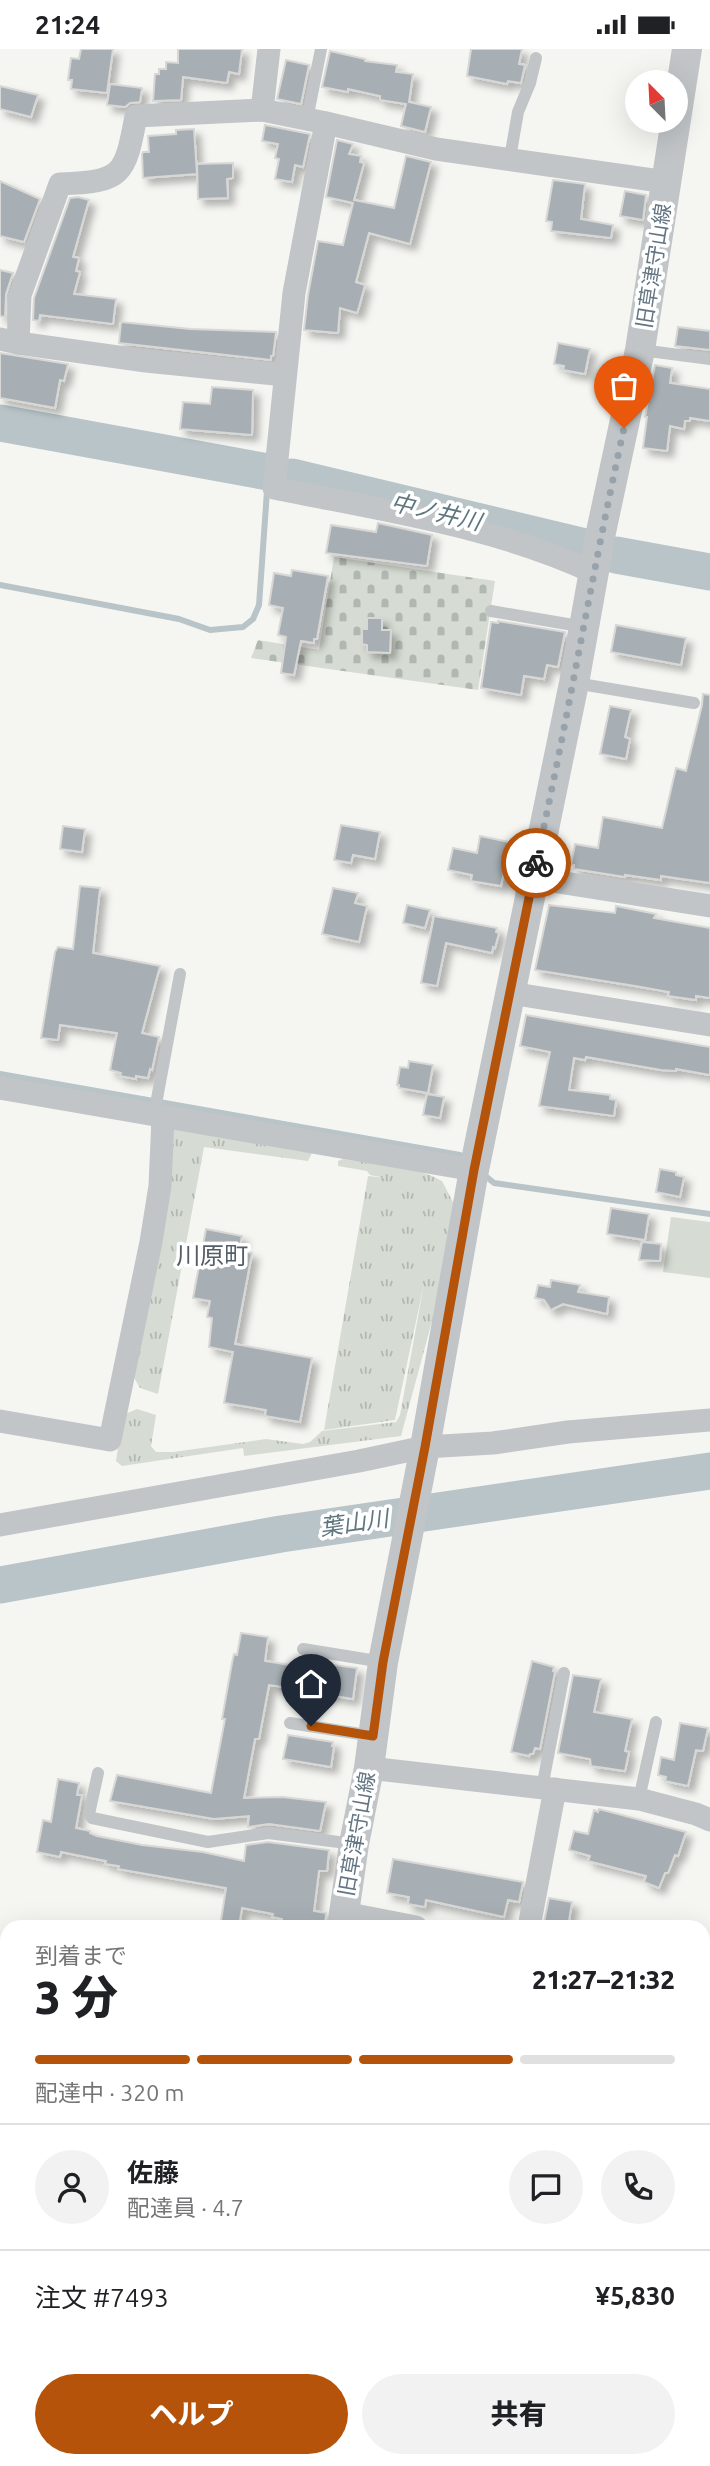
<!DOCTYPE html>
<html lang="ja">
<meta charset="utf-8">
<style>
body{margin:0;font-family:Ubuntu,"Noto Sans JP",sans-serif;background:#f2f2f2;color:#202124;height:100vh;display:flex;flex-direction:column;font-size:26px;white-space:nowrap}
*{box-sizing:border-box;margin:0}
p{font-size:23px;color:#757577}
.icon{flex:none;width:38px;height:38px;fill:none;stroke:currentColor;stroke-width:2;stroke-linecap:round;stroke-linejoin:round}
.map{position:relative;flex:1;overflow:hidden}
.panel{position:absolute;left:0px;top:1871px;width:710px;height:548px;display:flex;flex-direction:column;background:#fff;border-radius:21px 21px 0 0;box-shadow:0 7px 28px #0002}
.panel>*{flex:none}
.needle{width:46px;rotate:336deg}
.fabs{position:absolute;left:625px;top:21px;display:grid;gap:14px}
.fabs a{display:grid;place-items:center;width:63px;height:63px;border-radius:50%;background:#fff;box-shadow:0 7px 28px #0002;font-size:35px}
.pin{position:absolute;display:grid;place-items:center;width:60px;height:60px;color:#fff;margin:-72px -30px;border-radius:50% 50% 50% 0;rotate:-45deg;box-shadow:0 0 7px #0007}
.pin .icon{rotate:45deg}
.courier{position:absolute;display:grid;place-items:center;width:70px;height:70px;margin:-35px;border:5px solid #b45309;border-radius:50%;background:#fff;color:#222;box-shadow:0 2px 9px #0007}
.head em{font-style:normal;font-weight:800}
.head div{display:flex;flex-direction:column-reverse}
.head{display:flex;align-items:center;justify-content:space-between;height:119px;padding:0 35px}
h1{font-size:46px;font-weight:800;line-height:52px}
.bar{display:grid;grid-template-columns:repeat(4,1fr);gap:10px 7px;align-content:center;height:84px;padding:0 35px}
.bar i{height:9px;border-radius:5px;background:#e0e0e0}
.bar .on{background:#b45309}
.bar p{grid-column:span 4}
.line{display:flex;align-items:center;gap:18px;padding:0 35px;border-top:2px solid #e0e0e0}
.line div{flex:1}
.round{display:grid;place-items:center;flex:none;width:74px;height:74px;border-radius:37px;background:#f2f2f2}
.action{display:flex;gap:14px;margin-top:auto;padding:14px 35px}
.action a{flex:1;height:80px;border-radius:42px;background:#b45309;color:#fff;font-size:28px;font-weight:800;line-height:80px;text-align:center}
.action a+a{background:#f2f2f2;color:#202124}
.status{display:flex;justify-content:space-between;align-items:center;height:49px;padding:0 35px;background:#fff;direction:ltr}
.status svg{height:19px;fill:currentColor}
.map>svg:first-child{display:block}
.grass{fill:url(#grass-tufts)}
.cemetery{fill:url(#cemetery-stones)}
.pitch{fill:#d6dcd3}
.lines{fill:none;stroke-linecap:round;stroke-linejoin:round}
.stream{stroke:#b8c4c8;stroke-width:6}
.river{stroke:#b8c4c8;stroke-width:37}
.building{fill:#a7afb4;stroke:#d7d7d5;stroke-width:2;filter:url(#shadow)}
.service{stroke:#c1c5c8;stroke-width:12}
.minor{stroke:#c1c5c8;stroke-width:23}
.tertiary{stroke:#c1c5c8;stroke-width:30}
.done{stroke:#97a2aa;stroke-width:7;stroke-dasharray:0 12.6}
.route{stroke:#b45309;stroke-width:9}
.labels{text-anchor:middle;stroke-width:7;stroke-linejoin:round;paint-order:stroke}
.street-label{font-size:21px;fill:#647583;stroke:#fff}
.water-label{font-size:23px;font-style:italic;fill:#607780;stroke:#fff}
.quarter-label{font-size:24px;fill:#525e68;stroke:#fff}
</style>
<div class="status"><b>21:24</b><svg viewBox="0 0 49 12"><path d="M0 12V9h3v3zM5 12V6h3v6zM10 12V3h3v9zM15 12V0h3v12zM26 1h20v11H26zM47 4h2v5h-2z"/></svg></div>
<div class="map">
<svg width="710" height="2417" viewBox="0 0 710 2417">
<defs>
<pattern id="grass-tufts" width="24" height="20" patternUnits="userSpaceOnUse" patternTransform="scale(1.75)"><rect width="24" height="20" fill="#d6dcd3"/><path d="M3 7l-1-3M5 7V3M7 7l1-3M15 17l-1-3M17 17v-4M19 17l1-3" fill="none" stroke="#b1b7b1"/></pattern>
<pattern id="cemetery-stones" width="16" height="16" patternUnits="userSpaceOnUse" patternTransform="scale(1.75)"><rect width="16" height="16" fill="#d6dcd3"/><path d="M2 7V4a2 2 0 0 1 4 0v3zM10 15v-3a2 2 0 0 1 4 0v3z" fill="#b1b7b1"/></pattern>
<filter id="shadow"><feDropShadow dx="6" dy="6" stdDeviation="3.5" flood-color="#0004"/></filter>
</defs>
<rect width="100%" height="100%" fill="#f5f6f2"/>
<g class="grass">
<polygon points="172,1080 312,1104 308,1112 204,1098 158,1345 140,1339 133,1327"/>
<polygon points="343,1110 418,1122 432,1127 442,1132 454,1155 438,1250 401,1387 244,1407 243,1399 122,1417 116,1412 123,1366 137,1360 156,1366 151,1397 156,1403 173,1403 266,1390 303,1395 310,1393 322,1382 396,1373 400,1366 424,1235 395,1371 324,1381 368,1127 386,1129 370,1126 367,1122 338,1117 338,1112"/>
</g>
<polygon class="cemetery" points="334,508 495,532 478,641 251,609 258,591 319,601"/>
<polygon class="pitch" points="671,1168 710,1173 710,1229 663,1223"/>
<g class="lines">
<g class="stream">
<polyline points="0,536 179,570 210,581 243,578 253,570 259,556 267,442"/>
<polyline points="0,1025 460,1106 467,1111"/>
<polyline points="483,1125 494,1134 710,1165"/>
</g>
<g class="river">
<polyline points="0,374 268,423"/>
<polyline points="292,428 581,497"/>
<polyline points="616,506 710,523"/>
<polyline points="0,1536 281,1485 710,1422"/>
</g>
</g>
<g class="building">
<polygon points="81,0 113,0 107,44 71,40 72,31 68,31 71,9 79,10"/>
<polygon points="178,0 242,0 239,25 229,23 227,34 183,28 181,51 153,52 155,25 159,25 159,20 166,20 166,13 178,14"/>
<polygon points="471,0 522,0 519,15 525,16 521,34 508,32 507,35 467,27"/>
<polygon points="330,2 365,10 365,12 397,16 396,23 413,25 409,53 431,58 425,83 401,77 406,55 380,51 380,47 348,40 348,43 322,38"/>
<polygon points="286,11 309,16 301,55 277,50"/>
<polygon points="110,35 142,39 140,53 130,54 125,58 107,56"/>
<polygon points="0,37 38,46 31,68 0,60"/>
<polygon points="265,76 310,85 303,118 295,116 292,133 275,130 279,110 275,109 278,95 262,92"/>
<polygon points="194,80 197,125 143,129 142,105 143,103 149,103 148,87 176,85 176,81"/>
<polygon points="337,91 353,95 349,105 361,107 360,113 364,114 354,151 394,159 406,107 431,113 410,195 369,184 356,233 365,236 359,258 357,264 340,259 338,284 304,281 308,246 318,192 343,196 353,154 326,148"/>
<polygon points="233,114 233,129 227,130 228,149 198,150 197,115"/>
<polygon points="553,131 585,135 581,170 613,176 611,189 551,182 552,173 546,172"/>
<polygon points="0,132 40,150 24,193 0,187"/>
<polygon points="625,142 646,146 643,171 620,167"/>
<polygon points="78,148 89,151 73,208 79,209 76,222 80,223 74,245 116,250 113,275 40,266 39,272 33,271 34,249 70,149"/>
<polygon points="0,221 13,224 6,245 5,268 0,267"/>
<polygon points="121,273 190,280 276,283 273,307 271,307 271,311 119,294"/>
<polygon points="678,278 710,282 710,301 675,297"/>
<polygon points="558,294 590,300 585,325 563,321 564,317 554,315"/>
<polygon points="0,304 68,315 64,332 60,331 55,359 0,349"/>
<polygon points="655,316 672,319 670,334 710,340 710,372 690,369 690,372 685,372 684,380 670,377 667,402 643,399 647,368 645,368"/>
<polygon points="212,338 253,341 252,386 180,380 183,353 210,355"/>
<polygon points="378,474 432,486 427,517 326,504 331,476 376,483"/>
<polygon points="292,521 328,527 317,590 314,590 314,594 301,592 294,626 281,624 286,588 278,586 283,559 269,556 274,524 291,527"/>
<polygon points="367,569 382,569 382,581 391,581 390,604 367,603 367,596 362,595 362,580 367,580"/>
<polygon points="498,572 565,583 558,618 547,616 544,630 524,627 521,646 481,639 491,573 498,574"/>
<polygon points="616,576 686,589 681,616 611,603"/>
<polygon points="703,645 710,646 710,834 661,827 661,831 625,826 625,828 574,820 574,816 571,816 575,795 598,799 603,768 662,779 676,719 686,722 702,656"/>
<polygon points="610,657 631,661 625,688 630,690 626,710 600,705"/>
<polygon points="341,776 380,783 375,810 353,806 351,814 334,811"/>
<polygon points="63,777 85,780 82,803 60,800"/>
<polygon points="480,787 514,794 511,809 507,808 501,837 471,832 472,826 448,821 453,799 477,804"/>
<polygon points="80,837 100,839 93,904 160,917 142,984 159,988 152,1021 150,1020 148,1029 136,1027 136,1030 120,1027 121,1024 110,1021 117,984 60,976 58,991 41,989 55,903 58,898 73,900"/>
<polygon points="333,839 358,844 355,854 367,857 359,893 322,885"/>
<polygon points="407,856 430,861 425,879 403,874"/>
<polygon points="549,856 615,864 616,857 656,865 654,869 710,879 710,949 696,947 696,951 668,947 669,943 635,937 535,921"/>
<polygon points="434,867 497,879 496,883 499,884 495,899 493,898 492,904 446,894 437,937 421,934"/>
<polygon points="526,966 710,998 710,1026 676,1020 676,1022 661,1021 586,1008 585,1011 574,1009 569,1041 610,1046 610,1050 616,1051 614,1067 539,1057 550,1003 520,997"/>
<polygon points="409,1012 433,1016 428,1044 399,1039 399,1036 397,1036 400,1018 408,1019"/>
<polygon points="427,1045 444,1048 440,1069 423,1066"/>
<polygon points="660,1120 676,1123 676,1126 684,1128 680,1148 656,1143"/>
<polygon points="611,1159 649,1165 645,1191 607,1185"/>
<polygon points="206,1180 242,1187 239,1202 252,1204 235,1295 312,1309 300,1373 265,1367 266,1361 224,1354 233,1303 209,1298 212,1269 207,1268 210,1252 193,1249"/>
<polygon points="642,1193 661,1195 660,1212 639,1211"/>
<polygon points="551,1231 580,1236 578,1243 609,1248 607,1265 563,1255 551,1261 544,1251 535,1249 538,1236 550,1238"/>
<polygon points="241,1584 268,1588 265,1612 296,1617 297,1611 357,1619 353,1650 322,1645 323,1643 269,1636 259,1690 255,1690 244,1749 282,1748 326,1753 320,1782 269,1775 248,1778 249,1767 214,1770 110,1752 117,1726 211,1744 225,1670 222,1670 232,1614 234,1605 237,1606"/>
<polygon points="532,1612 554,1618 553,1622 555,1623 540,1700 535,1699 533,1705 530,1705 529,1707 511,1703"/>
<polygon points="573,1626 601,1630 594,1663 632,1670 625,1702 629,1703 625,1722 591,1717 590,1710 558,1704"/>
<polygon points="680,1674 708,1679 703,1702 696,1701 688,1737 665,1732 666,1728 658,1726 661,1708 674,1711"/>
<polygon points="288,1686 333,1693 332,1697 334,1697 331,1718 283,1710"/>
<polygon points="58,1730 79,1734 77,1746 82,1746 76,1779 90,1782 90,1784 97,1787 142,1796 203,1803 244,1812 246,1796 268,1793 329,1801 327,1822 319,1822 314,1862 326,1864 325,1878 281,1876 282,1870 272,1868 273,1865 242,1859 239,1878 220,1878 226,1839 118,1820 119,1817 105,1815 106,1812 61,1803 60,1808 37,1803 43,1771 51,1773"/>
<polygon points="599,1760 686,1783 678,1807 675,1806 668,1824 665,1824 659,1839 644,1833 646,1827 588,1812 590,1807 569,1801 574,1782 588,1785 594,1761 598,1763"/>
<polygon points="393,1810 523,1833 519,1853 508,1851 504,1868 426,1851 425,1858 408,1855 409,1848 387,1844"/>
<polygon points="549,1849 572,1853 568,1878 543,1878"/>
</g>
<g class="lines">
<g class="service">
<polyline points="307,70 321,0"/>
<polyline points="510,109 518,63 530,34 536,9"/>
<polyline points="641,301 710,310"/>
<polyline points="491,562 585,578"/>
<polyline points="575,634 694,654"/>
<polyline points="154,1066 180,925"/>
<polyline points="303,1600 383,1613"/>
<polyline points="290,1674 373,1687"/>
<polyline points="98,1724 89,1765 92,1769 208,1793 268,1784 354,1795"/>
<polyline points="542,1739 564,1624"/>
<polyline points="639,1750 656,1673"/>
<polyline points="704,1935 710,1916"/>
</g>
<g class="minor">
<polyline points="262,61 269,0"/>
<path d="M326,74L294,244L274,439C382,461 495,477 595,524"/>
<polyline points="0,290 18,294 146,312 285,326"/>
<path d="M18,294L20,246L60,135C123,133 125,126 136,67L262,61L326,74L436,100L667,133"/>
<polyline points="533,829 710,857"/>
<polyline points="510,944 710,976"/>
<polyline points="0,1039 474,1121"/>
<polyline points="0,1372 110,1391 151,1193 160,1137 163,1068"/>
<polyline points="0,1476 359,1412 425,1398 493,1394 568,1383 710,1371"/>
<polyline points="369,1719 639,1750 696,1765 710,1771"/>
<polyline points="344,1864 416,1878"/>
<polyline points="529,1878 555,1740"/>
<polyline points="0,2366 7,2365"/>
<polyline points="704,2368 710,2368"/>
<polyline points="594,2412 607,2417"/>
<polyline points="235,2417 235,2412"/>
<polyline points="517,2417 518,2412"/>
</g>
<g class="tertiary">
<polyline points="342,1878 354,1795 369,1719 383,1613 425,1398 474,1121 574,634 601,483 640,301 687,0"/>
<polyline points="704,2155 710,2156"/>
<polyline points="212,2417 220,2412"/>
</g>
</g>
<g class="lines">
<path class="done" d="M536,814C568,670 592,524 624,379"/>
<polyline class="route" points="311,1677 373,1687 383,1613 425,1398 474,1121 536,814"/>
</g>
<g class="labels">
<g class="street-label">
<text transform="translate(654 217) rotate(-81)" y="7">旧草津守山線</text>
<text transform="translate(357 1785) rotate(-80)" y="7">旧草津守山線</text>
</g>
<g class="water-label">
<text transform="translate(436 463) rotate(13)" y="8">中ノ井川</text>
<text transform="translate(354 1474) rotate(-8)" y="8">葉山川</text>
</g>
<g class="quarter-label">
<text x="212" y="1215">川原町</text>
</g>
</g>
</svg>
<div class="fabs">
<a><svg class="needle" viewBox="-14 -14 28 28"><path d="M0-13l5 13h-10z" fill="#e53935"/><path d="M0 13l5-13h-10z" fill="#757577"/></svg></a>
</div>
<div class="pin" style="left:624px;top:379px;background:#ea580c"><svg class="icon" aria-label="bag" viewBox="0 0 24 24"><path d="M5 8h14l-1 12H6zM9 8a3 3 0 0 1 6 0"/></svg></div>
<div class="pin" style="left:311px;top:1677px;background:#1f2937"><svg class="icon" aria-label="home" viewBox="0 0 24 24"><path d="M3 11l9-7 9 7M6 9v11h12V9"/></svg></div>
<div class="courier" style="left:536px;top:814px"><svg class="icon" aria-label="bike" viewBox="0 0 24 24"><circle cx="6" cy="16" r="4"/><circle cx="18" cy="16" r="4"/><path d="M6 16l4-8h5l3 8M10 8l3 8H6M13 5h3"/></svg></div>
<section class="panel">
<div class="head"><div><h1>3 分</h1><p>到着まで</p></div><em>21:27–21:32</em></div>
<div class="bar"><i class="on"></i><i class="on"></i><i class="on"></i><i></i><p>配達中 · 320 m</p></div>
<div class="line" style="height:126px"><a class="round"><svg class="icon" aria-label="person" viewBox="0 0 24 24"><circle cx="12" cy="8" r="4"/><path d="M4 21q1-7 8-7t8 7"/></svg></a><div><b>佐藤</b><p>配達員 · 4.7</p></div><a class="round"><svg class="icon" aria-label="chat" viewBox="0 0 24 24"><path d="M4 5h16v11H9l-5 4z"/></svg></a><a class="round"><svg class="icon" aria-label="phone" viewBox="0 0 24 24"><path d="M5 4h4l2 5-3 2q2 4 5 5l2-3 5 2v4C11 20 4 13 5 4z"/></svg></a></div>
<div class="line" style="height:91px"><div>注文 #7493</div><b>¥5,830</b></div>
<div class="action"><a>ヘルプ</a><a>共有</a></div>
</section>
</div>
